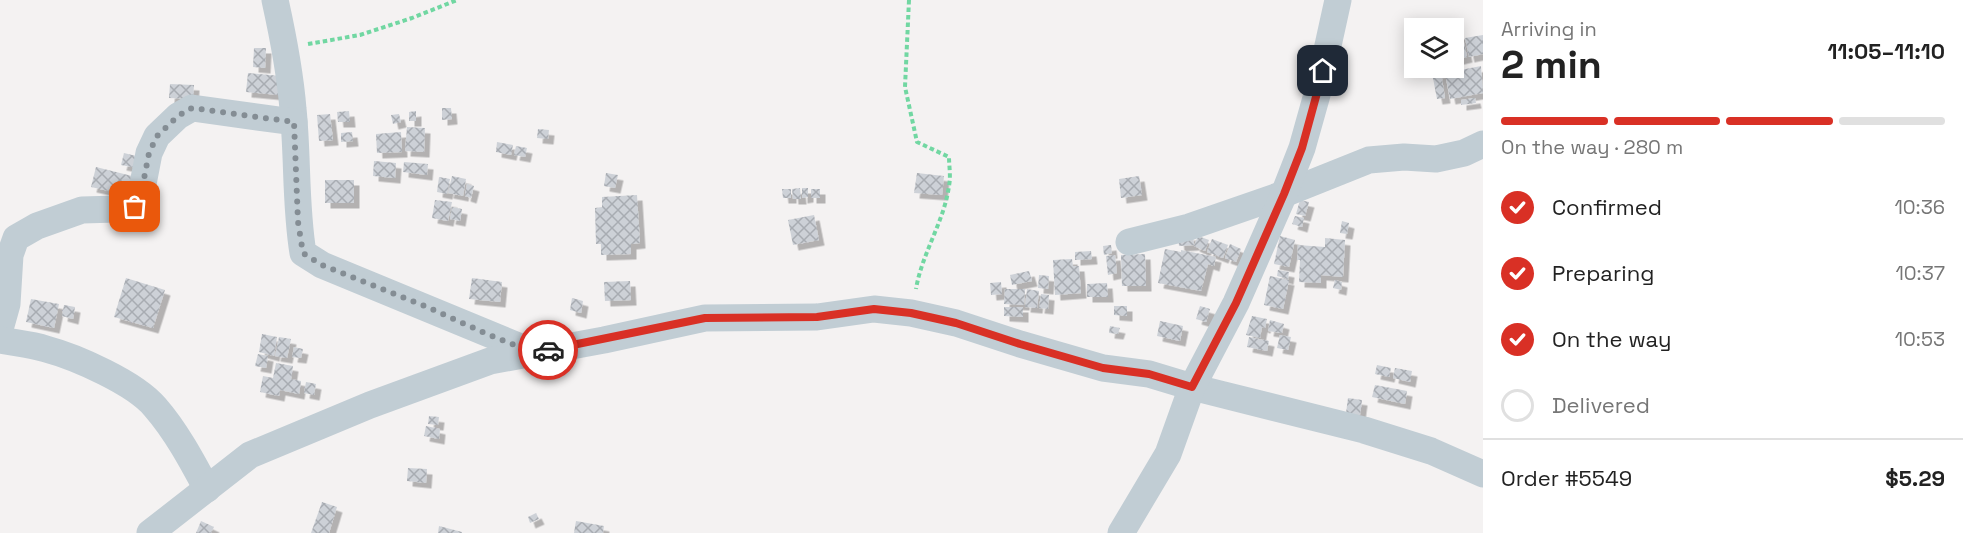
<!DOCTYPE html>
<meta charset="utf-8">
<style>
body{margin:0;font-family:"Space Grotesk",sans-serif;background:#f2f2f2;color:#222;height:100vh;display:flex;flex-direction:column;font-size:22px;white-space:nowrap}
*{box-sizing:border-box;margin:0}
p{font-size:20px;color:#767676}
.icon{flex:none;width:33px;height:33px;fill:none;stroke:currentColor;stroke-width:2;stroke-linecap:round;stroke-linejoin:round}
.map{position:relative;flex:1;overflow:hidden}
.panel{display:flex;flex-direction:column;background:#fff;width:480px}
.panel>*{flex:none}
.controls{position:absolute;left:1404px;top:18px;display:grid;gap:12px}
.controls a{display:grid;place-items:center;width:60px;height:60px;border-radius:0px;background:#fff;box-shadow:0 3px 15px #0003;font-size:30px}
.pin{position:absolute;display:grid;place-items:center;width:51px;height:51px;color:#fff;margin:-26px;border-radius:12px;box-shadow:0 3px 9px #0006}
.courier{position:absolute;display:grid;place-items:center;width:60px;height:60px;margin:-30px;border:4px solid #d93025;border-radius:50%;background:#fff;color:#222;box-shadow:0 2px 8px #0007}
.overview em{font-style:normal;font-weight:600}
.overview div{display:flex;flex-direction:column-reverse}
.overview{display:flex;align-items:center;justify-content:space-between;height:102px;padding:0 18px}
h1{font-size:39px;font-weight:600;line-height:45px}
.bar{display:grid;grid-template-columns:repeat(4,1fr);gap:9px 6px;align-content:center;height:72px;padding:0 18px}
.bar i{height:8px;border-radius:4px;background:#e0e0e0}
.bar .active{background:#d93025}
.bar p{grid-column:span 4}
.line{display:flex;align-items:center;gap:15px;padding:0 18px;border-top:2px solid #e0e0e0}
.line div{flex:1}
ol{padding:0 18px;list-style:none}
li{display:flex;align-items:center;gap:18px;height:66px}
li p{margin-inline-start:auto}
li .icon{padding:6px;border-radius:50%;background:#d93025;color:#fff;stroke-width:4}
li:last-child{color:#767676}
li i{width:33px;height:33px;border:3px solid #e0e0e0;border-radius:50%}
main{display:flex;flex:1;min-height:0}
.map>svg:first-child{display:block}
.building{fill:url(#building-cross-hatch);filter:url(#shadow)}
.lines{fill:none;stroke-linecap:round;stroke-linejoin:round}
.path{stroke:#71d7a2;stroke-width:4;stroke-dasharray:4.5 3;stroke-linecap:butt}
.minor{stroke:#c1cdd4;stroke-width:27}
.done{stroke:#848d94;stroke-width:6;stroke-dasharray:0 10.8}
.route{stroke:#d93025;stroke-width:8}
</style>
<main>
<div class="map">
<svg width="1483" height="533" viewBox="0 0 1483 533">
<defs>
<pattern id="building-cross-hatch" width="8" height="8" patternUnits="userSpaceOnUse" patternTransform="scale(1.5)"><rect width="8" height="8" fill="#cdd1d7"/><path d="M0 0l8 8M0 8l8-8" fill="none" stroke="#a8acb2"/></pattern>
<filter id="shadow"><feDropShadow dx="5.5" dy="5.5" stdDeviation="0" flood-color="#0004"/></filter>
</defs>
<rect width="100%" height="100%" fill="#f4f2f2"/>
<g class="building">
<polygon points="1462,33 1467,57 1455,60 1454,35"/>
<polygon points="1483,35 1483,54 1469,57 1465,38"/>
<polygon points="254,48 266,48 265,68 253,67"/>
<polygon points="1481,66 1483,93 1450,99 1445,73"/>
<polygon points="1441,72 1445,98 1437,99 1432,73"/>
<polygon points="248,73 281,76 279,95 246,92"/>
<polygon points="170,84 194,85 193,99 169,98"/>
<polygon points="1475,98 1476,103 1461,105 1461,100"/>
<polygon points="442,108 451,108 452,119 442,120"/>
<polygon points="349,111 350,122 338,122 337,112"/>
<polygon points="416,111 416,121 409,121 409,112"/>
<polygon points="330,114 333,140 319,141 317,115"/>
<polygon points="399,114 401,122 393,124 391,115"/>
<polygon points="407,127 425,128 424,152 405,151"/>
<polygon points="538,129 549,130 548,139 537,138"/>
<polygon points="352,132 353,141 341,142 341,133"/>
<polygon points="401,132 402,152 377,153 376,134"/>
<polygon points="497,142 513,145 511,155 496,152"/>
<polygon points="516,146 527,148 525,157 514,155"/>
<polygon points="124,153 140,157 137,168 121,165"/>
<polygon points="374,161 396,163 395,178 373,176"/>
<polygon points="404,162 428,164 427,175 403,172"/>
<polygon points="96,167 132,176 127,195 91,187"/>
<polygon points="606,173 618,175 615,188 604,186"/>
<polygon points="917,173 944,176 942,195 914,193"/>
<polygon points="452,176 466,179 463,196 448,193"/>
<polygon points="1139,176 1142,195 1121,198 1119,179"/>
<polygon points="439,177 450,179 447,194 437,192"/>
<rect x="325" y="180" width="29" height="23"/>
<polygon points="467,184 474,186 471,198 465,196"/>
<polygon points="800,188 801,199 793,199 792,189"/>
<polygon points="802,188 808,188 808,197 802,198"/>
<polygon points="782,189 791,189 791,198 783,198"/>
<rect x="811" y="189" width="9" height="9"/>
<polygon points="637,195 640,243 631,244 631,254 601,255 601,244 596,244 595,208 602,207 602,197"/>
<polygon points="435,200 452,202 448,221 432,218"/>
<polygon points="1300,200 1309,202 1305,216 1296,214"/>
<polygon points="452,207 462,209 460,221 450,219"/>
<polygon points="814,215 819,240 793,245 788,220"/>
<polygon points="1295,216 1304,218 1302,227 1292,224"/>
<polygon points="1342,221 1349,223 1347,234 1340,233"/>
<polygon points="1193,235 1194,245 1179,246 1178,236"/>
<polygon points="1198,236 1209,240 1205,251 1194,246"/>
<polygon points="1280,236 1295,240 1289,267 1274,264"/>
<polygon points="1325,238 1345,240 1343,277 1321,275 1321,283 1299,282 1300,260 1297,260 1298,245 1325,247"/>
<polygon points="1212,239 1228,245 1223,258 1207,252"/>
<polygon points="1230,244 1241,249 1236,262 1225,258"/>
<polygon points="1111,245 1112,253 1104,255 1103,246"/>
<polygon points="1165,249 1181,252 1181,250 1216,257 1214,266 1208,264 1201,291 1158,283"/>
<polygon points="1091,251 1092,259 1075,260 1075,252"/>
<polygon points="1145,254 1146,286 1122,286 1121,255"/>
<polygon points="1115,255 1117,273 1108,275 1106,256"/>
<polygon points="1072,259 1073,266 1079,266 1081,293 1055,295 1053,260"/>
<polygon points="1278,270 1289,272 1288,279 1277,276"/>
<polygon points="1029,271 1032,281 1012,285 1010,275"/>
<polygon points="1039,275 1049,276 1048,289 1038,288"/>
<polygon points="1270,276 1289,280 1283,309 1264,305"/>
<polygon points="126,278 165,290 153,328 114,317"/>
<polygon points="472,278 502,282 500,302 469,299"/>
<polygon points="1335,280 1342,282 1341,290 1333,288"/>
<polygon points="630,281 631,300 605,301 604,282"/>
<polygon points="1001,282 1002,294 991,295 990,283"/>
<polygon points="1107,283 1108,297 1087,297 1087,284"/>
<polygon points="1005,289 1025,289 1024,305 1004,304"/>
<polygon points="1027,289 1039,291 1037,308 1025,307"/>
<polygon points="1041,294 1049,295 1048,309 1039,308"/>
<polygon points="572,298 583,301 581,313 570,310"/>
<polygon points="31,299 59,304 54,328 26,322"/>
<polygon points="64,305 75,307 73,319 62,316"/>
<polygon points="1114,306 1127,306 1127,316 1114,315"/>
<polygon points="1200,306 1210,309 1206,322 1196,319"/>
<polygon points="1004,307 1023,307 1023,317 1004,316"/>
<polygon points="1252,316 1267,319 1265,328 1262,327 1260,338 1246,335"/>
<polygon points="1270,320 1284,324 1282,333 1268,331"/>
<polygon points="1160,321 1183,326 1180,341 1157,336"/>
<polygon points="1110,326 1120,328 1118,334 1109,333"/>
<polygon points="262,334 277,337 274,356 259,352"/>
<polygon points="1280,335 1291,337 1288,350 1277,348"/>
<polygon points="279,337 291,339 287,358 275,356"/>
<polygon points="1249,337 1269,341 1267,351 1247,347"/>
<polygon points="294,347 303,349 301,358 292,357"/>
<polygon points="258,354 268,356 266,368 255,366"/>
<polygon points="276,363 293,366 291,379 301,381 299,394 280,390 279,396 260,392 263,376 273,378"/>
<polygon points="1377,365 1391,368 1389,377 1375,374"/>
<polygon points="1395,368 1412,371 1410,382 1393,378"/>
<polygon points="306,382 316,384 314,395 304,393"/>
<polygon points="1375,385 1407,391 1405,404 1372,397"/>
<polygon points="1348,398 1362,400 1360,415 1346,413"/>
<polygon points="429,416 439,417 438,425 428,424"/>
<polygon points="426,426 440,429 439,439 424,436"/>
<polygon points="408,468 427,469 426,483 407,481"/>
<polygon points="322,502 337,507 329,533 311,533"/>
<polygon points="536,513 539,519 530,523 528,517"/>
<polygon points="201,521 214,527 211,533 196,533"/>
<polygon points="576,521 604,526 603,533 574,533"/>
<polygon points="439,526 462,532 462,533 438,533"/>
</g>
<g class="lines">
<g class="path">
<path d="M909,0L905,87L917,142L949,157C949,166 951,176 949,186C944,222 922,253 916,289"/>
<polyline points="308,44 360,35 412,18 457,0"/>
</g>
<g class="minor">
<path d="M275,0C283,36 290,72 293,109C298,157 295,205 303,253L322,265L535,353"/>
<polyline points="1129,242 1189,227 1284,194 1369,160 1404,157 1436,159 1464,153 1483,144"/>
<polyline points="0,329 7,304 10,255 16,238 37,226 82,210 117,209 134,207 143,184 149,153 157,136 178,116 192,108 294,122"/>
<path d="M0,340C15,343 31,344 46,349C76,357 135,383 155,407C176,431 192,461 207,489"/>
<polyline points="150,533 250,455 370,405 490,361 604,340 705,318 817,317 874,309 911,313 956,323 1020,344 1103,368 1149,374 1192,387 1364,430 1431,451 1483,474"/>
<polyline points="1121,533 1168,454 1192,387 1236,303 1284,194 1302,148 1318,91 1338,0"/>
</g>
</g>
<g class="lines">
<polyline class="done" points="135,207 143,184 149,153 157,136 178,116 192,108 294,122 298,222 303,253 322,265 427,307 487,334 535,353 548,350"/>
<polyline class="route" points="548,350 705,318 817,317 874,309 911,313 956,323 1020,344 1103,368 1149,374 1192,387 1236,303 1284,194 1302,148 1323,71"/>
</g>
</svg>
<div class="controls">
<a><svg class="icon" aria-label="layers" viewBox="0 0 24 24"><path d="M12 4l9 5-9 5-9-5zM3 14l9 5 9-5"/></svg></a>
</div>
<div class="pin" style="left:135px;top:207px;background:#ea580c"><svg class="icon" aria-label="bag" viewBox="0 0 24 24"><path d="M5 8h14l-1 12H6zM9 8a3 3 0 0 1 6 0"/></svg></div>
<div class="pin" style="left:1323px;top:71px;background:#1f2937"><svg class="icon" aria-label="home" viewBox="0 0 24 24"><path d="M3 11l9-7 9 7M6 9v11h12V9"/></svg></div>
<div class="courier" style="left:548px;top:350px"><svg class="icon" aria-label="car" viewBox="0 0 24 24"><path d="M5 17H2v-5l4-1 3-4h7l3 4 3 1v5h-3M9 17h6M6 11h13"/><circle cx="7" cy="17" r="2"/><circle cx="17" cy="17" r="2"/></svg></div>
</div>
<section class="panel">
<div class="overview"><div><h1>2 min</h1><p>Arriving in</p></div><em>11:05–11:10</em></div>
<div class="bar"><i class="active"></i><i class="active"></i><i class="active"></i><i></i><p>On the way · 280 m</p></div>
<ol>
<li><svg class="icon" aria-label="check" viewBox="0 0 24 24"><path d="M5 12l5 5 9-10"/></svg>Confirmed<p>10:36</p></li>
<li><svg class="icon" aria-label="check" viewBox="0 0 24 24"><path d="M5 12l5 5 9-10"/></svg>Preparing<p>10:37</p></li>
<li><svg class="icon" aria-label="check" viewBox="0 0 24 24"><path d="M5 12l5 5 9-10"/></svg>On the way<p>10:53</p></li>
<li><i></i>Delivered</li>
</ol>
<div class="line" style="height:78px"><div>Order #5549</div><b>$5.29</b></div>
</section>
</main>
